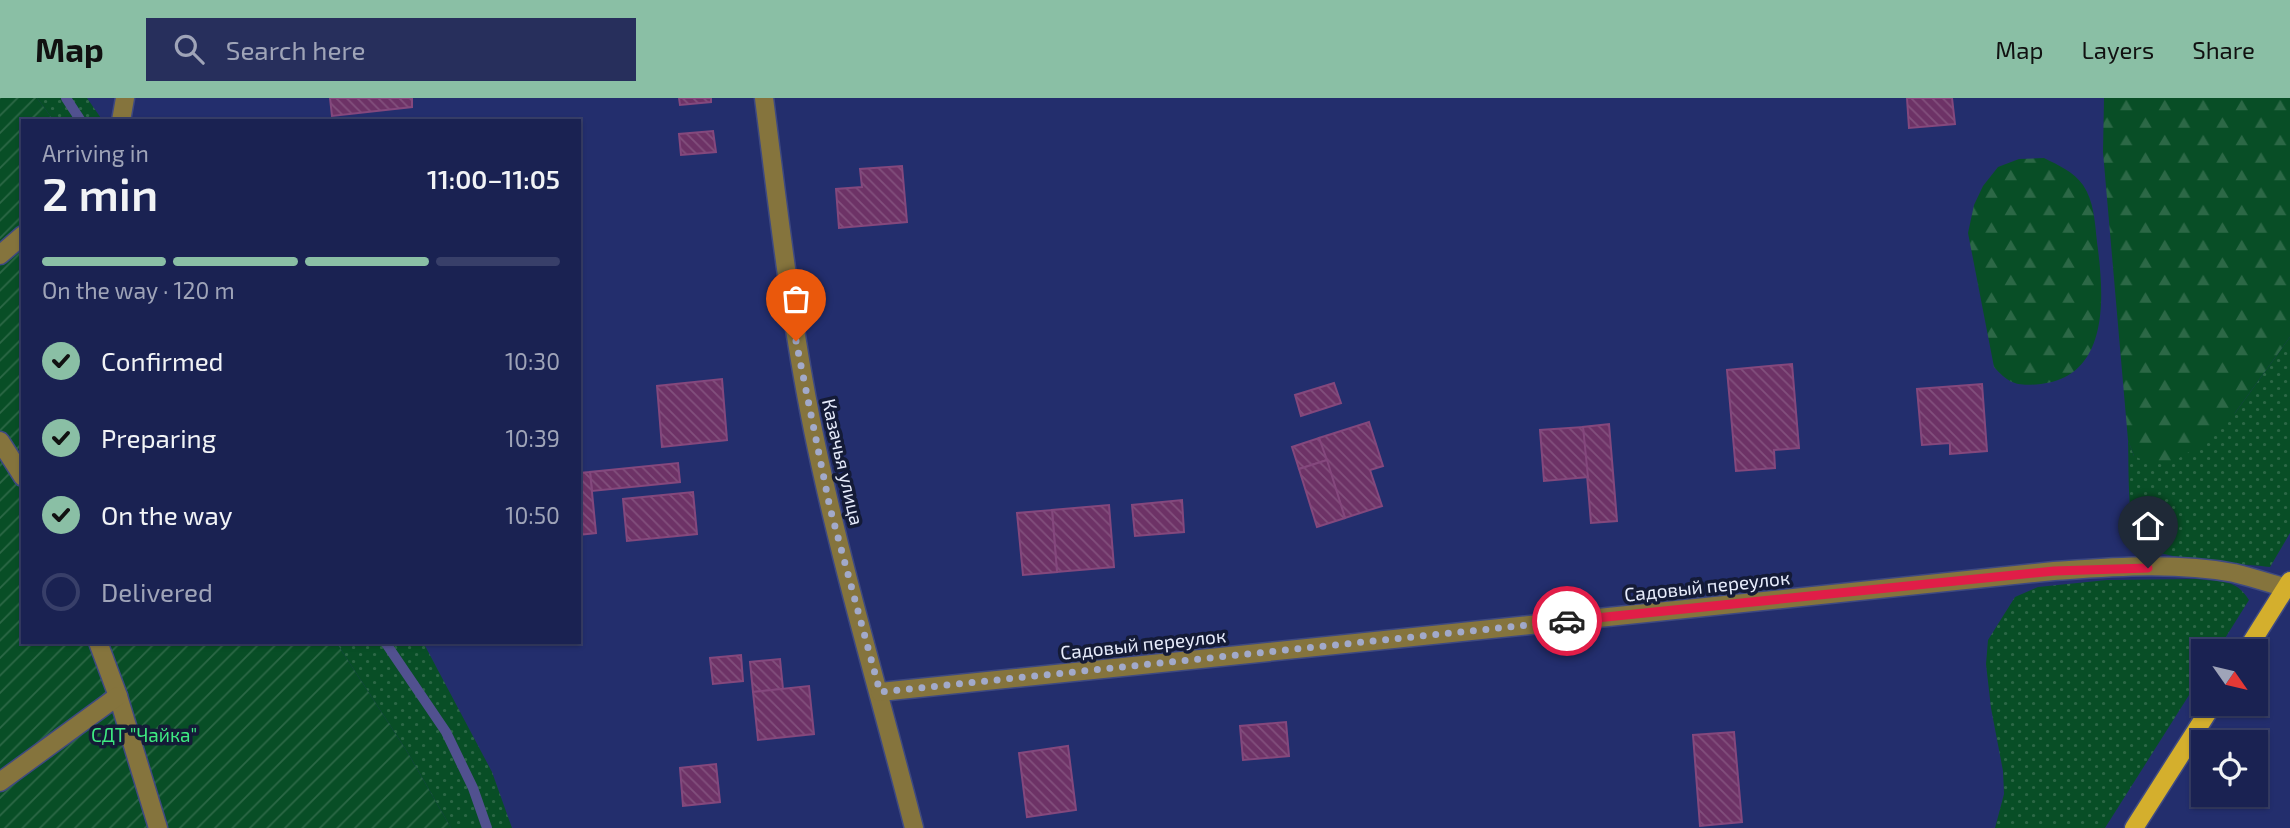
<!DOCTYPE html>
<meta charset="utf-8">
<style>
body{margin:0;font-family:"Exo 2",sans-serif;background:#272f5c;color:#f1f3f6;height:100vh;display:flex;flex-direction:column;font-size:26px;white-space:nowrap}
*{box-sizing:border-box;margin:0}
p{font-size:23px;color:#9fa4b8}
.icon{flex:none;width:38px;height:38px;fill:none;stroke:currentColor;stroke-width:2;stroke-linecap:round;stroke-linejoin:round}
.map{position:relative;flex:1;overflow:hidden}
.sheet{position:absolute;left:21px;top:21px;width:560px;height:525px;display:flex;flex-direction:column;background:#1a2252;border-radius:0px;box-shadow:0 2px 5px #0004,0 0 0 2px #383f69}
.sheet>*{flex:none}
.needle{width:46px;rotate:124deg}
.buttons{position:absolute;left:2191px;top:541px;display:grid;gap:14px}
.buttons a{display:grid;place-items:center;width:77px;height:77px;border-radius:0px;background:#1a2252;box-shadow:0 2px 5px #0004,0 0 0 2px #383f69;font-size:35px}
.pin{position:absolute;display:grid;place-items:center;width:60px;height:60px;color:#fff;margin:-72px -30px;border-radius:50% 50% 50% 0;rotate:-45deg;box-shadow:0 0 7px #0007}
.pin .icon{rotate:45deg}
.courier{position:absolute;display:grid;place-items:center;width:70px;height:70px;margin:-35px;border:5px solid #e11d48;border-radius:50%;background:#fff;color:#222;box-shadow:0 2px 9px #0007}
.head em{font-style:normal;font-weight:600}
.head div{display:flex;flex-direction:column-reverse}
.head{display:flex;align-items:center;justify-content:space-between;height:119px;padding:0 21px}
h1{font-size:46px;font-weight:600;line-height:52px}
.bar{display:grid;grid-template-columns:repeat(4,1fr);gap:10px 7px;align-content:center;height:84px;padding:0 21px}
.bar i{height:9px;border-radius:5px;background:#383f69}
.bar .current{background:#8abfa5}
.bar p{grid-column:span 4}
ol{padding:0 21px;list-style:none}
li{display:flex;align-items:center;gap:21px;height:77px}
li p{margin-inline-start:auto}
li .icon{padding:7px;border-radius:50%;background:#8abfa5;color:#111;stroke-width:4}
li:last-child{color:#9fa4b8}
li i{width:38px;height:38px;border:4px solid #383f69;border-radius:50%}
header{display:flex;align-items:center;gap:42px;box-sizing:border-box;height:98px;padding:0 35px;background:#8abfa5;color:#111}
header strong{font-size:33px}
nav{display:flex;gap:38px;margin-inline-start:auto;font-size:24px}
.search{width:490px;height:63px;background:#272f5c;display:flex;align-items:center;gap:18px;box-sizing:border-box;padding:0 24px;border-radius:0px;color:#9fa4b8;font-size:26px}
.map>svg:first-child{display:block}
.grass{fill:url(#grass-dots)}
.forest{fill:url(#forest-firs)}
.garden{fill:url(#garden-furrows)}
.lines{fill:none;stroke-linecap:round;stroke-linejoin:round}
.stream{stroke:#51518f;stroke-width:10}
.building{fill:url(#building-back-hatch);stroke:#84487d;stroke-width:2}
.minor-casing{stroke:#3e4981;stroke-width:21}
.major-casing{stroke:#3e4981;stroke-width:21}
.minor{stroke:#85743d;stroke-width:18}
.major{stroke:#d4af2d;stroke-width:18}
.done{stroke:#a2aaca;stroke-width:7;stroke-dasharray:0 12.6}
.route{stroke:#e11d48;stroke-width:9}
.labels{text-anchor:middle;stroke-width:7;stroke-linejoin:round;paint-order:stroke}
.street-label{font-size:19px;fill:#e7ecfc;stroke:#141b37}
.park-label{font-size:19px;fill:#3eeb82;stroke:#141b37}
</style>
<header>
<strong>Map</strong>
<div class="search"><svg class="icon" aria-label="search" viewBox="0 0 24 24"><circle cx="10" cy="10" r="6"/><path d="M15 15l6 6"/></svg>Search here</div>
<nav><a>Map</a><a>Layers</a><a>Share</a></nav>
</header>
<div class="map">
<svg width="2290" height="730" viewBox="0 0 2290 730">
<defs>
<pattern id="grass-dots" width="8" height="8" patternUnits="userSpaceOnUse" patternTransform="scale(1.75)"><rect width="8" height="8" fill="#084e26"/><path d="M2 2h.1M6 6h.1" fill="none" stroke="#2c6846" stroke-width="1.8" stroke-linecap="round"/></pattern>
<pattern id="forest-firs" width="22" height="20" patternUnits="userSpaceOnUse" patternTransform="scale(1.75)"><rect width="22" height="20" fill="#084e26"/><path d="M5 1l3.5 6h-7zM16 11l3.5 6h-7z" fill="#2c6846"/></pattern>
<pattern id="garden-furrows" width="10" height="10" patternUnits="userSpaceOnUse" patternTransform="scale(1.75)"><rect width="10" height="10" fill="#084e26"/><path d="M-1 1l2-2M0 10L10 0M9 11l2-2" fill="none" stroke="#2c6846"/></pattern>
<pattern id="building-back-hatch" width="6" height="6" patternUnits="userSpaceOnUse" patternTransform="scale(1.75)"><rect width="6" height="6" fill="#6d3266"/><path d="M-1 5l2 2M0 0l6 6M5-1l2 2" fill="none" stroke="#82507d"/></pattern>
</defs>
<rect width="100%" height="100%" fill="#232e6d"/>
<g class="grass">
<polygon points="37,0 87,0 103,23 54,23"/>
<path d="M2290,239V435L2270,469C2248,466 2148,461 2138,445C2127,427 2129,365 2128,342L2134,358L2235,315Z"/>
<path d="M2196,481C2219,484 2236,480 2249,502L2217,553H2203V575L2105,730H1995L2004,696L2003,673L1991,610L1986,566L1988,542L2015,499L2038,489L2107,482Z"/>
<polygon points="336,544 423,544 492,674 512,730 451,730 408,655"/>
</g>
<g class="forest">
<polygon points="2104,0 2290,0 2290,239 2235,315 2199,348 2169,366 2152,366 2134,358 2128,342 2103,54"/>
<path d="M2044,60C2058,67 2074,74 2083,87C2094,103 2095,125 2097,144C2104,196 2111,278 2041,286C2018,288 2010,287 1994,269L1968,135L1974,107L1983,88L1998,69L2019,61Z"/>
</g>
<polygon class="garden" points="0,0 37,0 54,23 23,23 23,544 336,544 408,655 451,730 0,730"/>
<g class="lines">
<g class="stream">
<polyline points="66,0 81,23"/>
<polyline points="385,544 446,634 473,690 487,730"/>
</g>
</g>
<g class="building">
<polygon points="330,0 412,0 412,9 332,18"/>
<polygon points="679,0 711,0 711,4 680,7"/>
<polygon points="1907,0 1952,0 1955,26 1909,30"/>
<polygon points="713,33 716,54 681,57 679,36"/>
<polygon points="902,68 907,124 839,130 836,91 862,89 860,71"/>
<polygon points="1792,266 1799,350 1774,352 1775,370 1736,373 1727,272"/>
<polygon points="722,281 727,342 662,349 657,288"/>
<polygon points="1334,285 1341,305 1301,318 1295,297"/>
<polygon points="1982,286 1987,353 1950,356 1950,345 1922,347 1917,291"/>
<polygon points="1369,324 1383,368 1370,372 1382,408 1345,420 1319,340"/>
<polygon points="1609,326 1617,423 1591,425 1583,329"/>
<polygon points="1583,329 1588,379 1544,383 1540,332"/>
<polygon points="1319,340 1327,362 1299,371 1292,349"/>
<polygon points="1327,362 1345,420 1317,429 1299,371"/>
<polygon points="678,365 680,384 592,393 590,374"/>
<polygon points="590,374 596,435 579,437 579,375"/>
<polygon points="693,394 697,436 627,443 623,401"/>
<polygon points="1182,402 1184,434 1135,438 1132,407"/>
<polygon points="1109,407 1114,469 1057,474 1052,412"/>
<polygon points="1052,412 1057,474 1023,477 1017,415"/>
<polygon points="741,557 743,583 713,586 710,560"/>
<polygon points="780,561 783,591 753,594 750,564"/>
<polygon points="809,588 814,636 758,642 753,594"/>
<polygon points="1286,624 1289,658 1243,662 1240,628"/>
<polygon points="1734,634 1742,724 1700,728 1693,637"/>
<polygon points="1068,648 1076,712 1027,719 1019,655"/>
<polygon points="716,666 720,704 683,708 680,670"/>
</g>
<g class="lines">
<g class="minor-casing">
<g id="minor">
<path d="M764,0C779,117 792,235 817,351C844,478 882,604 914,730"/>
<polyline points="121,23 125,0"/>
<polyline points="0,157 23,137"/>
<polyline points="0,343 23,379"/>
<polyline points="98,544 118,598 158,730"/>
<path d="M880,594L2054,473C2113,469 2175,464 2234,475C2251,479 2269,485 2286,490"/>
<polyline points="0,684 118,598"/>
</g>
</g>
<g class="major-casing">
<g id="major">
<polyline points="2246,553 2290,483"/>
<polyline points="2134,730 2213,606"/>
</g>
</g>
<use href="#minor" class="minor"/>
<use href="#major" class="major"/>
</g>
<g class="lines">
<polyline class="done" points="796,243 830,410 880,594 1567,523"/>
<polyline class="route" points="1567,523 2054,473 2148,470"/>
</g>
<g class="labels">
<g class="street-label">
<text transform="translate(843 364) rotate(77)" y="7">Казачья улица</text>
<text transform="translate(1707 488) rotate(-6)" y="7">Садовый переулок</text>
<text transform="translate(1143 546) rotate(-6)" y="7">Садовый переулок</text>
</g>
<g class="park-label">
<text x="144" y="644">СДТ "Чайка"</text>
</g>
</g>
</svg>
<div class="buttons">
<a><svg class="needle" viewBox="-14 -14 28 28"><path d="M0-13l5 13h-10z" fill="#e53935"/><path d="M0 13l5-13h-10z" fill="#9fa4b8"/></svg></a>
<a><svg class="icon" aria-label="locate" viewBox="0 0 24 24"><circle cx="12" cy="12" r="6"/><path d="M12 2v4M12 18v4M2 12h4M18 12h4"/></svg></a>
</div>
<div class="pin" style="left:796px;top:243px;background:#ea580c"><svg class="icon" aria-label="bag" viewBox="0 0 24 24"><path d="M5 8h14l-1 12H6zM9 8a3 3 0 0 1 6 0"/></svg></div>
<div class="pin" style="left:2148px;top:470px;background:#1f2937"><svg class="icon" aria-label="home" viewBox="0 0 24 24"><path d="M3 11l9-7 9 7M6 9v11h12V9"/></svg></div>
<div class="courier" style="left:1567px;top:523px"><svg class="icon" aria-label="car" viewBox="0 0 24 24"><path d="M5 17H2v-5l4-1 3-4h7l3 4 3 1v5h-3M9 17h6M6 11h13"/><circle cx="7" cy="17" r="2"/><circle cx="17" cy="17" r="2"/></svg></div>
<section class="sheet">
<div class="head"><div><h1>2 min</h1><p>Arriving in</p></div><em>11:00–11:05</em></div>
<div class="bar"><i class="current"></i><i class="current"></i><i class="current"></i><i></i><p>On the way · 120 m</p></div>
<ol>
<li><svg class="icon" aria-label="check" viewBox="0 0 24 24"><path d="M5 12l5 5 9-10"/></svg>Confirmed<p>10:30</p></li>
<li><svg class="icon" aria-label="check" viewBox="0 0 24 24"><path d="M5 12l5 5 9-10"/></svg>Preparing<p>10:39</p></li>
<li><svg class="icon" aria-label="check" viewBox="0 0 24 24"><path d="M5 12l5 5 9-10"/></svg>On the way<p>10:50</p></li>
<li><i></i>Delivered</li>
</ol>
</section>
</div>
